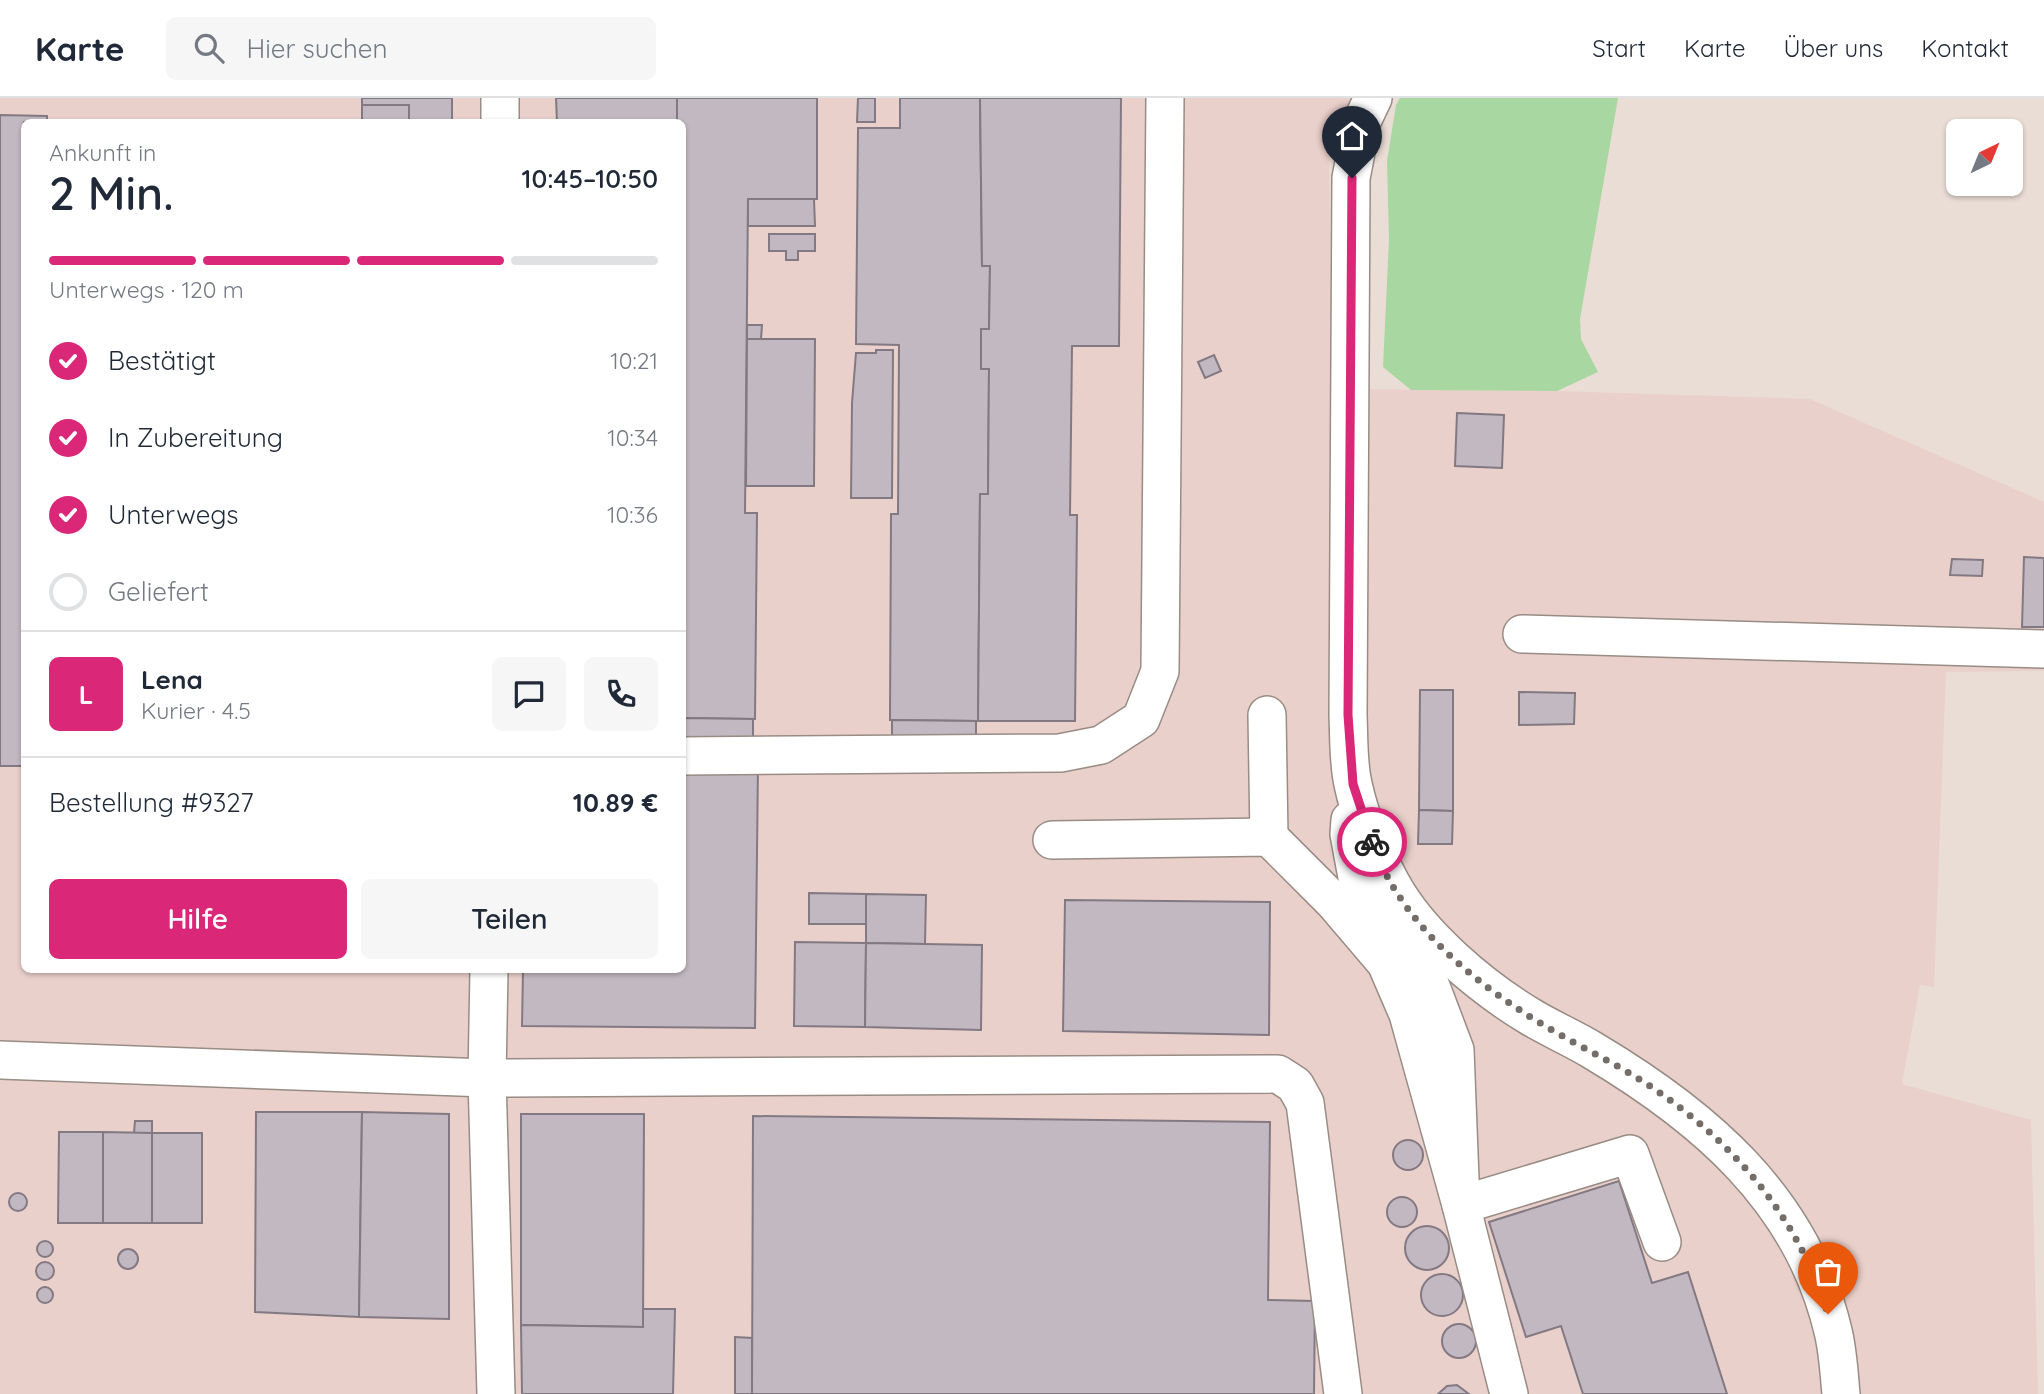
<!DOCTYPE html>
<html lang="de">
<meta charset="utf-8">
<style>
body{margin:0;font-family:Quicksand,sans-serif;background:#f6f6f7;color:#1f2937;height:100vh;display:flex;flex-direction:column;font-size:26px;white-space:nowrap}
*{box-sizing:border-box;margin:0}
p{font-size:23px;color:#747a83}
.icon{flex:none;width:38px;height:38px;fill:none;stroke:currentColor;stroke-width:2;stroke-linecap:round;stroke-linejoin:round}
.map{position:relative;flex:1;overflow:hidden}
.sheet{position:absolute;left:21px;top:21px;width:665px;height:854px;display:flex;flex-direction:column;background:#fff;border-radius:10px;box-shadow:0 2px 5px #0004}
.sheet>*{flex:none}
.needle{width:46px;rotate:43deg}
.tools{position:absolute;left:1946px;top:21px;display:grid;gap:14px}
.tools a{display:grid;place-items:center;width:77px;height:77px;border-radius:10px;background:#fff;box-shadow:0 2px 5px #0004;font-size:35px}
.pin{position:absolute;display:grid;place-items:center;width:60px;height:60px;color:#fff;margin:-72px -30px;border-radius:50% 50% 50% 0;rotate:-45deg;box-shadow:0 0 7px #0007}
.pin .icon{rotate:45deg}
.courier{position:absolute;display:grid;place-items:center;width:70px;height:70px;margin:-35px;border:5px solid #db2777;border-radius:50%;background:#fff;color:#222;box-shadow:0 2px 9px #0007}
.headline em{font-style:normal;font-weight:600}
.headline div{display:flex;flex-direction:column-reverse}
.headline{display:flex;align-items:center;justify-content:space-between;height:119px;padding:0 28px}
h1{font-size:46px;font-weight:600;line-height:52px}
.bar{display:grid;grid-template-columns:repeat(4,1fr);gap:10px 7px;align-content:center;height:84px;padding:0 28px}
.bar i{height:9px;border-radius:5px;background:#e0e1e3}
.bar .current{background:#db2777}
.bar p{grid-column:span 4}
.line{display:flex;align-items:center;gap:18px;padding:0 28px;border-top:2px solid #e0e1e3}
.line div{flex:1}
.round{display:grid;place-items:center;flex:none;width:74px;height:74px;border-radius:10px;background:#f6f6f7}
ol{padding:0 28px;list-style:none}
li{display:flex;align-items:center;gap:21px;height:77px}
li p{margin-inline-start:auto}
li .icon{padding:7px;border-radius:50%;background:#db2777;color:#fff;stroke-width:4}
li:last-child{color:#747a83}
li i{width:38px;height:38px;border:4px solid #e0e1e3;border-radius:50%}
.cta{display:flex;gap:14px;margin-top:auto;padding:14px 28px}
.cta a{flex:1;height:80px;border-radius:10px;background:#db2777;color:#fff;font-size:28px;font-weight:600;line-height:80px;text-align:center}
.cta a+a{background:#f6f6f7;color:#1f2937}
header{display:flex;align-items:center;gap:42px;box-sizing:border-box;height:98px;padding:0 35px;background:#fff;border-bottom:2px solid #e0e1e3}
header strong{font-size:33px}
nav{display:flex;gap:38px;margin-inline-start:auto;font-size:24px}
.search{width:490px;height:63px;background:#f6f6f7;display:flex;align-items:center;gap:18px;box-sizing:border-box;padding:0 24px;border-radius:10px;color:#747a83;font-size:26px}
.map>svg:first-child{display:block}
.industrial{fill:#ead0cb;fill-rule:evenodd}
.green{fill:#a9d7a1}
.building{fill:#c2b8c1;stroke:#837982;stroke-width:2}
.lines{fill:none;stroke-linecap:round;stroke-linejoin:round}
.minor-casing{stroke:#988c85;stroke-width:40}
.minor{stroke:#fff;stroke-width:37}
.done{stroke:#746d68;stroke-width:7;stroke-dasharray:0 12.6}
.route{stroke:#db2777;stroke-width:9}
</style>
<header>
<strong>Karte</strong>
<div class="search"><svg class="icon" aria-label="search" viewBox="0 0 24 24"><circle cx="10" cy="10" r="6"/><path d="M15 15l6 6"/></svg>Hier suchen</div>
<nav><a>Start</a><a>Karte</a><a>Über uns</a><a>Kontakt</a></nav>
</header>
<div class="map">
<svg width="2044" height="1296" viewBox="0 0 2044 1296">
<rect width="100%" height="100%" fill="#eaddd5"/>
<path class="industrial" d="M0,0H1351L1329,49L1332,291L1557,293L1810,301L2044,404V573L1946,574L1934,889L1920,887L1902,986L2031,1022L2038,1296H0ZM24,24H682V872H24Z"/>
<polygon class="green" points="1400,0 1618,0 1580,221 1581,241 1598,274 1557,293 1411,292 1383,269 1389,142 1387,63 1396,7"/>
<g class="building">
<polygon points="362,0 452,0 452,24 409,24 409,7 362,7"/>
<polygon points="556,0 677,0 677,24 557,24"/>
<polygon points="677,0 817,0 817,101 748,101 745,415 757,415 755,621 682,620 682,24 677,24"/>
<polygon points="858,0 875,0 875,24 857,24"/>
<polygon points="900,0 980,0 982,168 990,168 989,231 981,231 981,271 989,271 988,396 980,396 978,623 890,622 891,416 898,416 899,247 856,246 858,30 900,30"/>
<polygon points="980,0 1121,0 1119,248 1072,248 1070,417 1077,417 1075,623 978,623 980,396 988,396 989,271 981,271 981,231 989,231 990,168 982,168"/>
<rect x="362" y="7" width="47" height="17"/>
<polygon points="0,17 47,18 47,24 24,24 24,668 0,668"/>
<polygon points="748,101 814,101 815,128 748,128"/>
<polygon points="769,136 815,136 815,153 798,153 798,162 786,162 786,153 769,153"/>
<polygon points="747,227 762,227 761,241 747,241"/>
<polygon points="747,241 815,241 814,388 746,388"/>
<polygon points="876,252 893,252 892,400 851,400 852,305 856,255 876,255"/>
<polygon points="1214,257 1221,273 1205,280 1198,264"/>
<polygon points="1457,315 1504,317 1502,370 1455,368"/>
<polygon points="2024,459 2044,460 2044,529 2022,529"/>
<polygon points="1952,461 1983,462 1982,478 1950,477"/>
<polygon points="1420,592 1453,592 1453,713 1419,712"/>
<polygon points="1519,594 1575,595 1574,626 1519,627"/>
<polygon points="682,620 753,621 753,644 682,643"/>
<polygon points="892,622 976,623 976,646 892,645"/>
<polygon points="682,666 758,667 755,930 522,928 523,872 682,872"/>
<polygon points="1419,712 1453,713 1452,746 1418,746"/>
<polygon points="809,795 866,796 866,826 809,826"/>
<polygon points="866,796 926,797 925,846 866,845"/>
<polygon points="1065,802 1270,804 1269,937 1063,933"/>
<polygon points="795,844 866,845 865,929 794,928"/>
<polygon points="866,845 982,847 981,932 865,929"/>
<polygon points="256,1014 362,1014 359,1219 255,1214"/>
<polygon points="362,1014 449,1016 449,1221 359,1219"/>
<polygon points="521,1016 644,1016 643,1229 521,1227"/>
<polygon points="753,1018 1270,1024 1268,1202 1315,1203 1314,1296 752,1296"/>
<polygon points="135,1023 152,1023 152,1035 134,1035"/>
<polygon points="59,1034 103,1034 103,1125 58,1125"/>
<polygon points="103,1034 152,1035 152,1125 103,1125"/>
<rect x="152" y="1035" width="50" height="90"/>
<circle cx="1408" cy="1057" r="15"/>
<polygon points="1619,1083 1652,1185 1688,1174 1727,1296 1583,1296 1561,1228 1526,1239 1489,1124"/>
<circle cx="18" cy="1104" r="9"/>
<circle cx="1402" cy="1114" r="15"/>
<circle cx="1427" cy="1150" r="22"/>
<circle cx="45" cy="1151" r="8"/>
<circle cx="128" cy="1161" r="10"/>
<circle cx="45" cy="1173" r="9"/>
<circle cx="1442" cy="1197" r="21"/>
<circle cx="45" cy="1197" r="8"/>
<polygon points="643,1211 675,1211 673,1296 522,1296 521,1227 643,1229"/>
<circle cx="1459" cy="1243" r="17"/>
<polygon points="735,1239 752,1240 752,1296 735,1296"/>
<polygon points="1457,1287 1469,1296 1438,1296 1447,1288"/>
</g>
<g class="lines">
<g class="minor-casing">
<g id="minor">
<path d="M1373,0L1362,23L1351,80L1348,617C1349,640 1348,664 1353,686C1360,719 1375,755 1391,785C1419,837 1481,889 1531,919C1551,931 1572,940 1592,952C1703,1018 1802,1101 1833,1233C1838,1253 1839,1275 1841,1296"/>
<polyline points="500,24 500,0"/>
<polyline points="1522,536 2044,551"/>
<polyline points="1267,617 1269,739"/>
<polyline points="682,658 1060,655 1101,647 1141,621 1160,573 1165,0"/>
<polyline points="1350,722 1349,736 1359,790 1427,878 1455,952 1461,1107 1630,1056 1662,1144"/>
<polyline points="1052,742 1269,739 1334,804 1386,865 1408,916 1461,1107 1509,1296"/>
<polyline points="489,872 487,980 496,1296"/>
<polyline points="0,962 487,980 1278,976 1295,987 1305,1005 1343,1296"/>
</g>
</g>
<use href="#minor" class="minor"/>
</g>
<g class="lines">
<path class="done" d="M1372,744C1378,758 1384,774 1392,787C1425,842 1476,884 1529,918C1569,944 1613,963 1653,990C1736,1047 1798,1119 1828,1216"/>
<polyline class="route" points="1352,80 1348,617 1353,686 1372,744"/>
</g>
</svg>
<div class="tools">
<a><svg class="needle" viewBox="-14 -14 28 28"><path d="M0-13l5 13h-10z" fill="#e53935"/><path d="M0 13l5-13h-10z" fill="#747a83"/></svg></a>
</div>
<div class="pin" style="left:1828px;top:1216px;background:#ea580c"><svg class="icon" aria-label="bag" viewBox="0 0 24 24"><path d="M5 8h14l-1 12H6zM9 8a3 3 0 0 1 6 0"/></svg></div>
<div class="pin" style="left:1352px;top:80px;background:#1f2937"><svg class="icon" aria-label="home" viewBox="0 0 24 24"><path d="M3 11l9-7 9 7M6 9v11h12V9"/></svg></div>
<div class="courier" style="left:1372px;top:744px"><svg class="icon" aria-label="bike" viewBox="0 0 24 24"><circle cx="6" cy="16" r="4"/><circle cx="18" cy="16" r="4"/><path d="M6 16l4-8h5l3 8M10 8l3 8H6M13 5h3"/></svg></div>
<section class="sheet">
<div class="headline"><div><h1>2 Min.</h1><p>Ankunft in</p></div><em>10:45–10:50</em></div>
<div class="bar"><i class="current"></i><i class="current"></i><i class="current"></i><i></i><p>Unterwegs · 120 m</p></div>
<ol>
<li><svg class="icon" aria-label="check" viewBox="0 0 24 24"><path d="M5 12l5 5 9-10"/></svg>Bestätigt<p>10:21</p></li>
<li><svg class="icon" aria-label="check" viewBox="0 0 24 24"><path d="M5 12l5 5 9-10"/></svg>In Zubereitung<p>10:34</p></li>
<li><svg class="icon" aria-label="check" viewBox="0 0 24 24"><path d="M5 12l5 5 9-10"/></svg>Unterwegs<p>10:36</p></li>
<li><i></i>Geliefert</li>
</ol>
<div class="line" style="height:126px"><b class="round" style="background:#db2777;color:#fff">L</b><div><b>Lena</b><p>Kurier · 4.5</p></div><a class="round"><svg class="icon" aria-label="chat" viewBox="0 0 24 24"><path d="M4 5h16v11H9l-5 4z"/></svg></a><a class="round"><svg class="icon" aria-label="phone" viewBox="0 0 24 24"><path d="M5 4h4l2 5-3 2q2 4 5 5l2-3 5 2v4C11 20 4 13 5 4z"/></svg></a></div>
<div class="line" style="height:91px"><div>Bestellung #9327</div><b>10.89 €</b></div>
<div class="cta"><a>Hilfe</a><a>Teilen</a></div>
</section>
</div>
